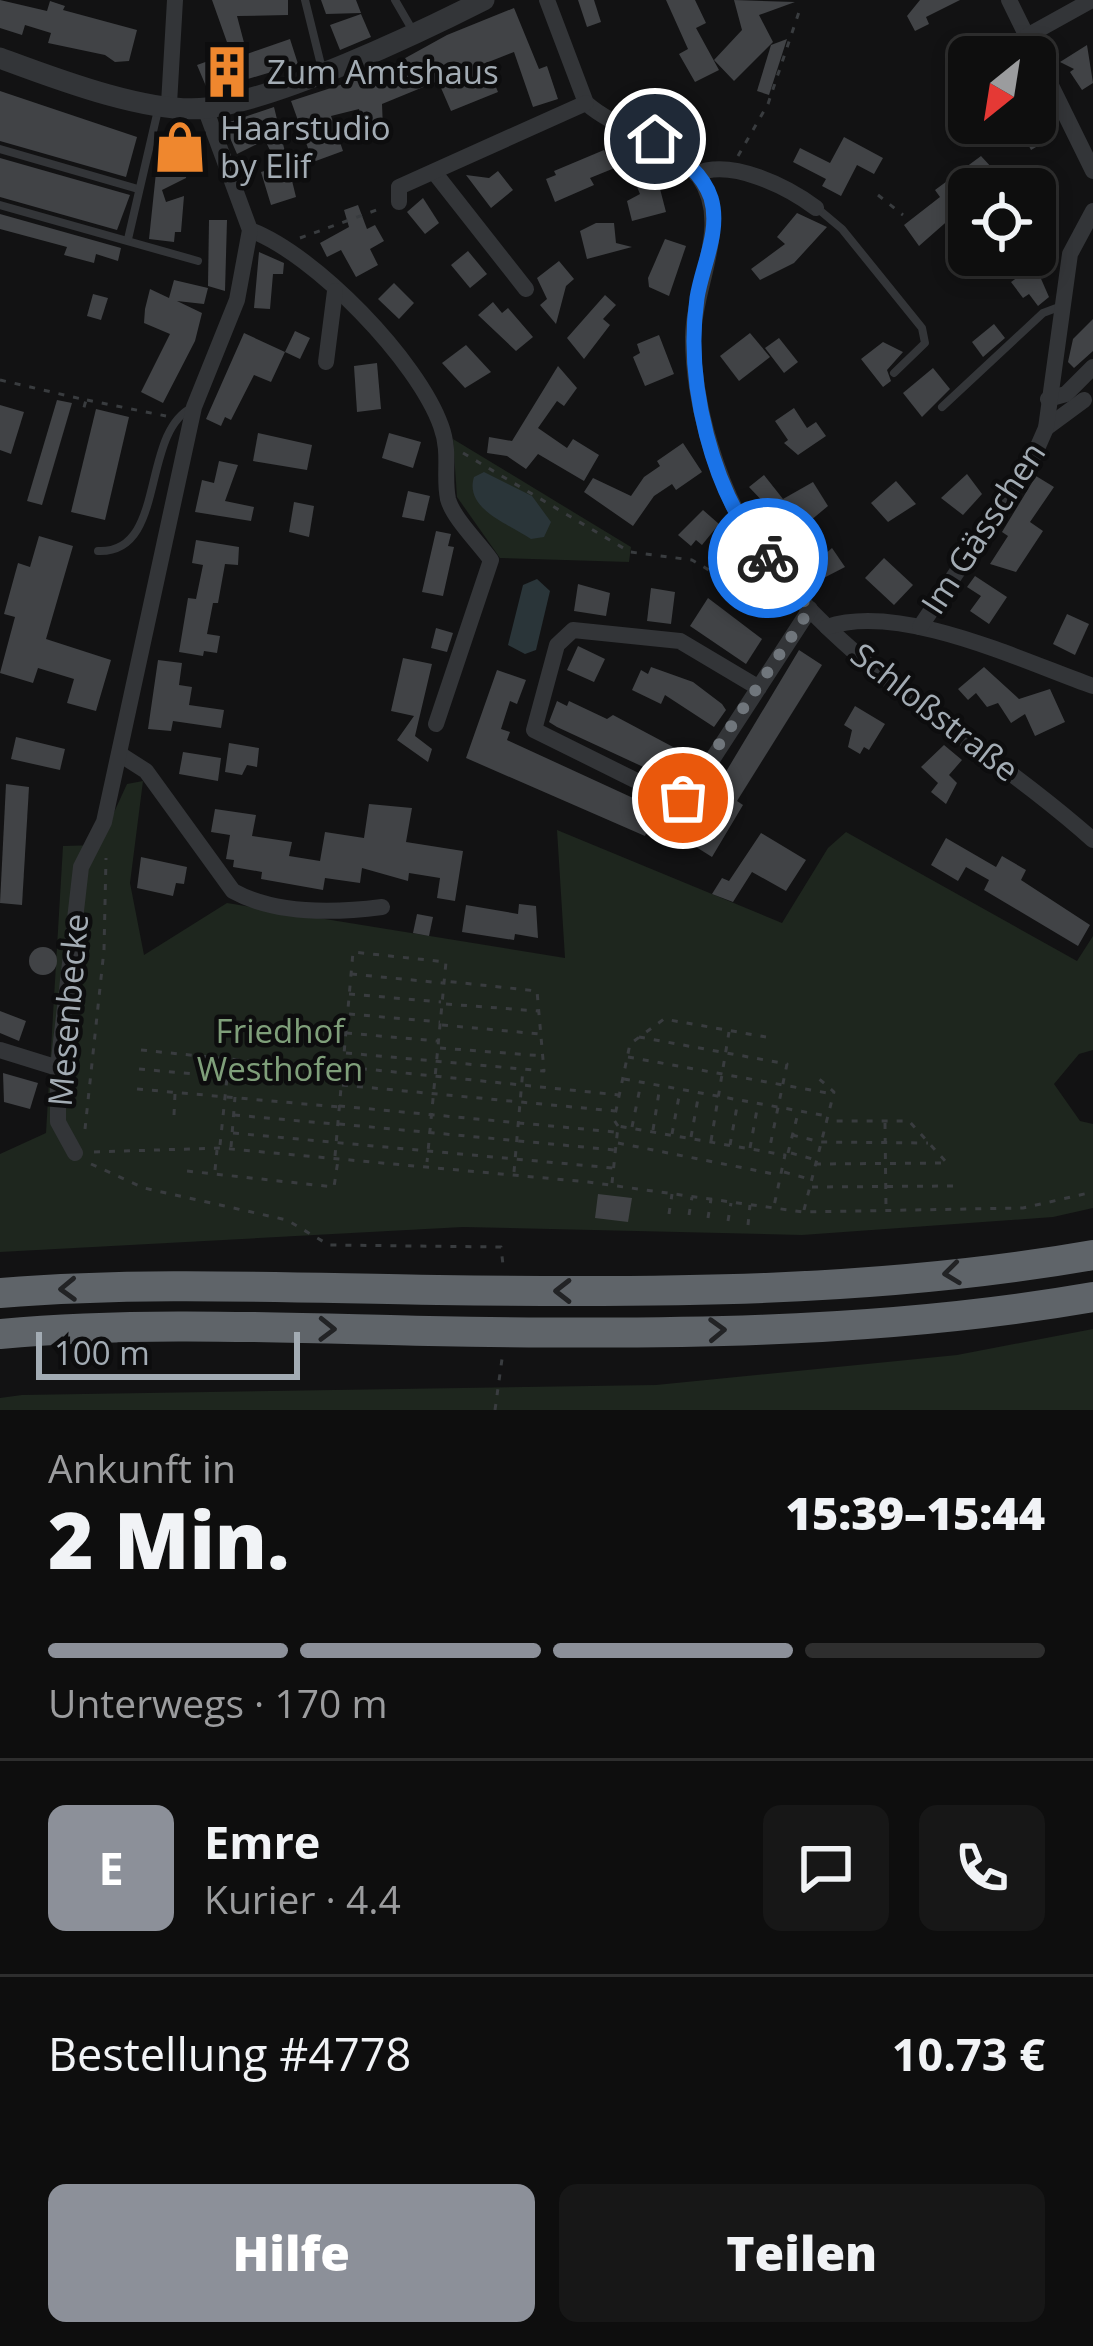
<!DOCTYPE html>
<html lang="de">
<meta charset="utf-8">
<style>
body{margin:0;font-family:"Open Sans",sans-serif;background:#171717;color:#f1f3f6;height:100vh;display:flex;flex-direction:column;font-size:45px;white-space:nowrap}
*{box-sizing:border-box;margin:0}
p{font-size:39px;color:#9b9c9e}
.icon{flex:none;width:66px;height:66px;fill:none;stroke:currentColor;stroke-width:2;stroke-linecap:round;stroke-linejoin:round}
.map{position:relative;height:1410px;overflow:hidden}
.drawer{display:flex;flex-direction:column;background:#0e0e0e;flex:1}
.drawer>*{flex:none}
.needle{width:78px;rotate:210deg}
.controls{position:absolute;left:948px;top:36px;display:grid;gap:24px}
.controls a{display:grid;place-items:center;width:108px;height:108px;border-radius:18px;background:#0e0e0e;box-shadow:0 6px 18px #0003,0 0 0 3px #2e2e2e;font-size:60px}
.scale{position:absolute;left:36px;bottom:30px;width:264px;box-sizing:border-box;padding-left:12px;border:6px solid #a3acb4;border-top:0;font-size:33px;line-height:42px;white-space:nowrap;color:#a3acb4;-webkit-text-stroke:9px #0d0d0e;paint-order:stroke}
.pin{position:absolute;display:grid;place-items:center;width:102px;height:102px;color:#fff;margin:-51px;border:6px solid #fff;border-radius:50%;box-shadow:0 3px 12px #0007}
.courier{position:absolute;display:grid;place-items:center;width:120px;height:120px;margin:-60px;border:9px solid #1a73e8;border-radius:50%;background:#fff;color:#222;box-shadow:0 3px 15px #0007}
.headline em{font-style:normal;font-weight:800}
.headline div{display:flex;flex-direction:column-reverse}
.headline{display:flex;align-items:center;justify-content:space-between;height:204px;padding:0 48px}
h1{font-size:78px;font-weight:800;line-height:90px}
.bar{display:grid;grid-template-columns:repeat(4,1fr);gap:18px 12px;align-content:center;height:144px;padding:0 48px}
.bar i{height:15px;border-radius:9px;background:#2e2e2e}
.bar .active{background:#8c9099}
.bar p{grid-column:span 4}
.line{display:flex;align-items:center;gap:30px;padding:0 48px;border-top:3px solid #2e2e2e}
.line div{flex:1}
.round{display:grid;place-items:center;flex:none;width:126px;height:126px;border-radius:18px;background:#171717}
.cta{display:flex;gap:24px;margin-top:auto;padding:24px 48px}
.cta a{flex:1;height:138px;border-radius:18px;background:#8c9099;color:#fff;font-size:48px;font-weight:800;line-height:138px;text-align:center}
.cta a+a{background:#171717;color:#f1f3f6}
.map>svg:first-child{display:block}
.green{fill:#1e261e}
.water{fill:#2a3539}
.building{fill:#414346}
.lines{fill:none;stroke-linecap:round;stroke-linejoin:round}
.path{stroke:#393c3f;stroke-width:3;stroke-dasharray:6 9;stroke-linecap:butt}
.service{stroke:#333538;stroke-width:8}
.minor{stroke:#333538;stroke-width:16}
.tertiary{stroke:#333538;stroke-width:21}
.motorway{stroke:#5f6469;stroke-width:30}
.oneway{stroke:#222325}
.done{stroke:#70767c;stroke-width:12;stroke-dasharray:0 21.6}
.route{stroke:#1a73e8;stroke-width:15}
.labels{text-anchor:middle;stroke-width:9;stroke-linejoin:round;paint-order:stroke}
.poi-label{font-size:33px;fill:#a3acb4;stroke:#0d0d0e;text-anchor:start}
.street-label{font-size:33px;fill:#a3acb4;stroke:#0d0d0e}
.park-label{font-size:33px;fill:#7f9f7a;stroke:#0d0d0e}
</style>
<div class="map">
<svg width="1093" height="1410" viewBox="0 0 1093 1410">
<rect width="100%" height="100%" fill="#121213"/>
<g class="green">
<polygon points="453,439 631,547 629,562 500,558 457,497"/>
<polygon points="143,781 130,883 144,955 227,903 565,958 557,830 782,923 828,848 846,832 1077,961 1093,936 1093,1050 1079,1054 1054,1084 1080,1121 1093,1124 1093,1208 1053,1217 802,1235 463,1227 0,1252 0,1154 46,1133 63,846 99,845 127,784"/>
<polygon points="1093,1329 1093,1410 0,1410 0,1398 22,1395 656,1385 957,1355"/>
</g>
<g class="water">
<path d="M484,472L532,496L551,522L544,537L531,539C509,524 464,509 474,477Z"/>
<polygon points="537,579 550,591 536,650 525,654 508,645 523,585"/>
</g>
<g class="building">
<polygon points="0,0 47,11 50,1 65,6 63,10 137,30 129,61 115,62 105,55 48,43 51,33 25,25 22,35 0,28"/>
<polygon points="212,0 288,0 288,15 237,16 247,54 290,39 298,64 208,91 197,65 211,60 208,53 228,45"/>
<polygon points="321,0 356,0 361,13 326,14"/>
<polygon points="578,0 594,0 601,22 587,27"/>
<polygon points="666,0 695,0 706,23 696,28 719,70 695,82 679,54 688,49"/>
<polygon points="734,0 795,2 759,15 773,42 734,81 714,60 742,30"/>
<polygon points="920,0 960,0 926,17 929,24 915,31 907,16"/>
<polygon points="514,8 539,69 547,66 558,99 533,107 514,52 486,63 498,92 451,111 438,81 382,104 383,129 364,134 359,109 331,116 343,151 313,162 291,101 380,72 447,35"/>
<polygon points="361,14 371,37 340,50 330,25"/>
<polygon points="787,39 769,95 757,91 771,45"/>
<polygon points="1087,45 1093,83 1082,90 1070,72 1074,69 1060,62"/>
<polygon points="0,91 137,137 126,177 0,141"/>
<polygon points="274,107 296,197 271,205 261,172 278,167 265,140 237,154 224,124"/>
<polygon points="1041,115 1053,137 1031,150 1019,127"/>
<polygon points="844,137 883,158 874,174 857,165 841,196 822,186 826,179 793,162 800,148 830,163"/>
<polygon points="165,139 190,141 186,178 162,190 166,202 184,196 181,232 175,232 174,242 149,239 159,144"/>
<polygon points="621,149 627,163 641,157 653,187 659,185 666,212 632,221 627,201 640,194 627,163 590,178 594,185 555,202 546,179 556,175 554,171 604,150 606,155"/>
<polygon points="981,156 1004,181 994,189 969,189 969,202 919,246 904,225 940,197 935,190"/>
<polygon points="0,158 130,195 117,230 0,197"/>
<polygon points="498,171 513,190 491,208 466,175 489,178"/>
<polygon points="423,198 439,223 425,234 407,212"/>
<polygon points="358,205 367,229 375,225 384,241 370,249 378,265 356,277 341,250 327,257 320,243 349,227 344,210"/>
<polygon points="797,213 827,227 794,263 760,280 751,269 785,244 777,237"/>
<polygon points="0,214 121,248 118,261 96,254 94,263 64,255 67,247 0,229"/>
<polygon points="209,220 227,220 225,291 208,286"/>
<polygon points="596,223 614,223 616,243 632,247 587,259 580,231"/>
<polygon points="665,239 686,246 669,296 649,287 648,278"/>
<polygon points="468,251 487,274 470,288 451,265"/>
<polygon points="259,252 284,263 283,274 273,274 270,309 254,308"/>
<polygon points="559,261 574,279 566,286 556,324 540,305 547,299 537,278"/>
<polygon points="1035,265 1049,297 1038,306 1029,294 1023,298 1011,282"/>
<polygon points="174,280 208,288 204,304 177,301 202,313 195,341 163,403 141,392 170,334 144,323 145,309 150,289 169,298"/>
<polygon points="394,283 414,303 399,319 378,299"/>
<polygon points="93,294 108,298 101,320 87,316"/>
<polygon points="605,295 616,305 603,319 610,325 584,359 567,338"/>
<polygon points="493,302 502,313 508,308 533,337 516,351 478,315"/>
<polygon points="1093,319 1093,351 1074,368 1068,362 1073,339"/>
<polygon points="994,324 1005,338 983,357 972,342"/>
<polygon points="295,331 310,338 300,359 285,352 271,382 254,375 231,420 225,417 221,426 206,419 244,333 285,352"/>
<polygon points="750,333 770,357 739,381 720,356"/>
<polygon points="659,335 674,374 645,386 633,357 640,353 637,344"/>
<polygon points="779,338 798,362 784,373 765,348"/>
<polygon points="883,342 903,352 887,370 891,381 883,387 861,359"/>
<polygon points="466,345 491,372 465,388 442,363"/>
<polygon points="377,363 381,409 357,412 354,366"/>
<polygon points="558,366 577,388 564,406 557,401 538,428 567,448 573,439 599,455 584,481 538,454 526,469 507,456 487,453 489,437 512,441"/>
<polygon points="933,368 950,389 922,417 903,393"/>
<polygon points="57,400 72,403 42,505 27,501"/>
<polygon points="0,405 24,412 11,454 0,450"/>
<polygon points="794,408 807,428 816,422 826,436 798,455 784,443 788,440 775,421"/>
<polygon points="96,409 129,417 105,520 71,512"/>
<polygon points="258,433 312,445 307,470 253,461"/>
<polygon points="389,433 421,442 413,468 382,458"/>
<polygon points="683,443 702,472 676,490 672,484 654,496 633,526 584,492 593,478 631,496 644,477 660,466 657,461"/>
<polygon points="219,461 238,465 225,501 254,507 251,521 195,512 202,480 214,483"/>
<polygon points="967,474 982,494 963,515 941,498"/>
<polygon points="764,475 783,499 813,482 828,506 810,521 801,510 784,524 749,487"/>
<polygon points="1036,476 1054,487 1030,522 1043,531 1016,572 990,564 1008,536 1002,532"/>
<polygon points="896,481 916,504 888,522 871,503"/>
<polygon points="408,491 430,496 424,521 402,517"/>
<polygon points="294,502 314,506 309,537 289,532"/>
<polygon points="703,510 719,524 702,545 696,540 691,546 678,535"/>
<polygon points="436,531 451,534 448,546 454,547 443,596 422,592"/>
<polygon points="39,536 73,546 46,639 111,660 96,711 67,703 74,679 38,668 33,683 0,673 15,617 4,614 18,563 30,567"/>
<polygon points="196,540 239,547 238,565 225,564 218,603 213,603 207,634 220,636 217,653 204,651 203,656 179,652 188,598 196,599 203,565 192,563"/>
<polygon points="832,548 845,567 814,583 806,571"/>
<polygon points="884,558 913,585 894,605 865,578"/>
<polygon points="749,563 765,578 785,604 739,573"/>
<polygon points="975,576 1007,597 989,624 970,611 981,596 967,587"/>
<polygon points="578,584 610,593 606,616 574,611"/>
<polygon points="651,588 675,592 671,624 647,621"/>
<polygon points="708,598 762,639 746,664 690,626"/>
<polygon points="1067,614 1089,624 1075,655 1053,644"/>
<polygon points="436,628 453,633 447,652 431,648"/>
<polygon points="578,646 605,659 594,682 567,670"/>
<polygon points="799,650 822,665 737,801 743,805 712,857 685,840"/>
<polygon points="403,658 432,664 415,736 432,749 428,762 397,740 414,716 391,711"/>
<polygon points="158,660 182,663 179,685 192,687 189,705 224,710 221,728 173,721 171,731 148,729"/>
<polygon points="651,667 693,682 722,704 726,710 714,727 665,695 661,704 632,690 641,670 648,674"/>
<polygon points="984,667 1019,699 1050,689 1065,722 1035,736 1025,714 1011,723 998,703 987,707 976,693 968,700 958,689"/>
<polygon points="497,670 526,680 517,704 510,701 501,729 510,732 507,740 657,809 645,836 466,758"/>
<polygon points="557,701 567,706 569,701 607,719 613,715 690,756 678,783 557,727 549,722"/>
<polygon points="855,706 885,724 869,750 864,747 860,754 848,747 852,730 844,725"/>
<polygon points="16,737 65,749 60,770 11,759"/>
<polygon points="229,743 259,748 257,767 247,765 242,775 225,772"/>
<polygon points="944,745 962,760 949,775 957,783 946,804 931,792 938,783 921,767"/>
<polygon points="183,752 221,758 218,781 179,774"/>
<polygon points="6,784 29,787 22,905 0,903"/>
<polygon points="369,804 412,808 406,842 463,851 455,901 437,898 440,878 409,873 408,881 362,868 360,883 325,878 323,890 261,879 262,872 233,867 234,860 226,859 230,835 211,832 215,809 256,815 252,836 292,842 289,856 320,861 325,832 364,838"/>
<polygon points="761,833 806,860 786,891 752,872 733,902 712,894 722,878 729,881"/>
<polygon points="946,838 996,867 1002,856 1026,870 1021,880 1090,925 1078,946 984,890 989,880 966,867 958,881 931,865"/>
<polygon points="141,857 187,867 184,884 176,883 173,896 137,888"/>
<polygon points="519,904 536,906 538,938 515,934 514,940 462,932 466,905 518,914"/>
<polygon points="417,914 433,917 429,936 413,933"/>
<circle cx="43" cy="961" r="14"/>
<polygon points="0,1011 26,1021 19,1041 0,1033"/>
<polygon points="3,1073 38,1083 30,1109 4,1102"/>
<polygon points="598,1194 632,1198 628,1222 595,1218"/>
</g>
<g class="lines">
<g class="path">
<polyline points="738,156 768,104 800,9"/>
<polyline points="878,195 903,215"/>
<polyline points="300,238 382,208"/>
<polyline points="0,380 86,400 82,415"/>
<polyline points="87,400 166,416"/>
<polyline points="463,453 630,552 692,560 783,614"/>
<polyline points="351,974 443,983"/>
<polyline points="349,994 441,1002"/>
<polyline points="446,1004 538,1011"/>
<polyline points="349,1014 440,1022"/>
<polyline points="442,1025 540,1034"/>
<polyline points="346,1033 437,1041"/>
<polyline points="639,1037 787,1064 769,1151"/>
<polyline points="440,1048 544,1056"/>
<polyline points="141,1050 229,1059"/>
<polyline points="346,1053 544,1071 537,991 444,981"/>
<polyline points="628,1057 833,1094"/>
<polyline points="346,1067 619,1095"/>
<polyline points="139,1069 227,1077"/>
<polyline points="624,1079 827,1116"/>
<polyline points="342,1085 615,1111"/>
<polyline points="137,1089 339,1107"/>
<polyline points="339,1106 615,1132"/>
<polyline points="174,1115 175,1094"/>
<polyline points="234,1115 334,1124"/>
<polyline points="885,1123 886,1209"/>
<polyline points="339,1124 615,1150"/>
<polyline points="618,1126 614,1120 630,1044 664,1019 766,1037"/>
<polyline points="632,1127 641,1083"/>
<polyline points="85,1129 104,950 106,858"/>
<polyline points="653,1130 660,1086"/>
<polyline points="233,1133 613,1168"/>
<polyline points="672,1134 680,1091"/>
<polyline points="792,1135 821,1142 928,1143"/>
<polyline points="691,1137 699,1093"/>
<polyline points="711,1141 729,1032"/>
<polyline points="618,1143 779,1175"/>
<polyline points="220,1145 229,1059 342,1070"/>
<polyline points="730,1145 738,1101"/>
<polyline points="231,1147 235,1097"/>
<polyline points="750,1148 758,1104"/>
<polyline points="94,1152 220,1148 588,1182 803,1212 1023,1208 1093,1192"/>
<polyline points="788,1153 798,1113"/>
<polyline points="791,1153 816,1160"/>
<polyline points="335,1156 353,952 446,962 427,1162"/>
<polyline points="91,1164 144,1188 287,1220 329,1245 501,1247 503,1265"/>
<polyline points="815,1164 947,1163 909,1121 826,1121"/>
<polyline points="215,1170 217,1150"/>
<polyline points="187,1171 334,1187 338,1160"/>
<polyline points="514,1172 523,1069"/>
<polyline points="784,1172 809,1179"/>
<polyline points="612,1183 618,1126 785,1155 774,1206"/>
<polyline points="812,1187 954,1186"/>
<polyline points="804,1210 834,1092 817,1077"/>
<polyline points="669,1214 672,1194"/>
<polyline points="689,1215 692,1197"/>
<polyline points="708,1218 711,1199"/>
<polyline points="728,1221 731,1203"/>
<polyline points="748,1225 750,1205"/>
<polyline points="495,1410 502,1359"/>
</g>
<g class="service">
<polyline points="305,0 322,69"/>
<polyline points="395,0 413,31"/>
<polyline points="0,149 138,189"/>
<polyline points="0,205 198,261"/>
<polyline points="817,208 842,229 922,328 925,343 894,373"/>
<polyline points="128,239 158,110"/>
<polyline points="942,407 1043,313 1059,307"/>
<path d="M98,551C168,554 139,433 193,407"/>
</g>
<g class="minor">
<path d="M547,0L586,103C621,134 670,136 699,177C732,224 694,284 693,337C693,404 718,489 756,545C842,668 983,742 1093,840"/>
<polyline points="1009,0 1093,171"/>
<polyline points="1027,36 1092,0"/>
<polyline points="169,104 175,0"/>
<polyline points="434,172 526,289"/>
<path d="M696,174C731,158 788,187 816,208"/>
<polyline points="399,202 399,187 586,103"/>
<path d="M250,230C315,254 418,361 441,426C451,453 443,475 448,499C453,518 479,543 491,560L436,724"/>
<polyline points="326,362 335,291"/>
<polyline points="1048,399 1066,394 1093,367"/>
<polyline points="1046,428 1084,400"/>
<path d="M827,627C901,602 1022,661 1093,686"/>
<polyline points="920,627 1032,460 1046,428 1070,254 1093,211"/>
<polyline points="759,688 680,641 573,630 557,645 534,730 669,797 683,798 693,789 810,609"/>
<path d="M121,755L146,771L233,891C276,915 335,913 382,907"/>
<polyline points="0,1050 58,1068"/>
<polyline points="75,1153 58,1122 58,1068 81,867 104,822 194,407 237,300 250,230 205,108"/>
</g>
<path class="tertiary" d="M0,58C54,78 150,115 207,108C281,98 415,35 484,0"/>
<g class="motorway">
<path d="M0,1293C146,1281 292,1288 438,1290C656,1293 877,1293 1093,1255"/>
<path d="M0,1334C142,1321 286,1328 429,1331C649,1335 875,1335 1093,1297"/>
</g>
</g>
<defs><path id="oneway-chevron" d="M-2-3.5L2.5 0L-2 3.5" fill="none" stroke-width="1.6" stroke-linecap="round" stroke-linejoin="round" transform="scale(3)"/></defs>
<g class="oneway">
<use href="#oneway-chevron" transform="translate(952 1273) rotate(173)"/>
<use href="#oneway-chevron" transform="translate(68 1289) rotate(178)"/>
<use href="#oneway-chevron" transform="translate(563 1291) rotate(180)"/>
<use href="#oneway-chevron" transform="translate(327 1329) rotate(1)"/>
<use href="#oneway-chevron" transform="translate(717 1330) rotate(-2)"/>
</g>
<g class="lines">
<polyline class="done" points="683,798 810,609 768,558"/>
<path class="route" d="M655,139C677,155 702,171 711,198C721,231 702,266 697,298C685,381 711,494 768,558"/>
</g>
<defs>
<g id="building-bare" transform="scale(4.14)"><path d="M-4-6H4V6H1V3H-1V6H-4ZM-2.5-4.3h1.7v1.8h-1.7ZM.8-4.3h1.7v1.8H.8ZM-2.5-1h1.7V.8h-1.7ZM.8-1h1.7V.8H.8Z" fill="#ef872e" stroke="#0d0d0e" stroke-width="2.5" paint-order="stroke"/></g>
<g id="shop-bare" transform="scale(4.14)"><path d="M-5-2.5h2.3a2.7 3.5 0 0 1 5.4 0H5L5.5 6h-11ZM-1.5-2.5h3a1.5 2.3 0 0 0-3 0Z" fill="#ef872e" stroke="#0d0d0e" stroke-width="2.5" paint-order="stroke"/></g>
</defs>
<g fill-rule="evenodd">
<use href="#building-bare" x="227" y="72"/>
<use href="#shop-bare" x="180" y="147"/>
</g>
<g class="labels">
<g class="poi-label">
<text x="267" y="84">Zum Amtshaus</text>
<text x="220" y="140">Haarstudio<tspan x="220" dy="38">by Elif</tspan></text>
</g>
<g class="street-label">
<text transform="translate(983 528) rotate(-57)" y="12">Im Gässchen</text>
<text transform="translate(935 712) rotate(38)" y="12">Schloßstraße</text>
<text transform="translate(68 1010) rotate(-85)" y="12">Mesenbecke</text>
</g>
<g class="park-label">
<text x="280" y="1043">Friedhof<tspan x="280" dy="38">Westhofen</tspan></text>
</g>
</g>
</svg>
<div class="controls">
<a><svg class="needle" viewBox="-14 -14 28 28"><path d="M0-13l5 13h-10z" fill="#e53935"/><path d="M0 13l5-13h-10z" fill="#9b9c9e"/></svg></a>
<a><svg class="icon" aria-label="locate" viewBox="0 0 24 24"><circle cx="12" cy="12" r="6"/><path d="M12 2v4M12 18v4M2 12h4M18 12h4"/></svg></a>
</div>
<div class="scale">100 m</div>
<div class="pin" style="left:683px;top:798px;background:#ea580c"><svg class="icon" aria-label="bag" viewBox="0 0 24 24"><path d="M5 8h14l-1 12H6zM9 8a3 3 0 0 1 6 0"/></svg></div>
<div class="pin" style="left:655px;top:139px;background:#1f2937"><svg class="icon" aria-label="home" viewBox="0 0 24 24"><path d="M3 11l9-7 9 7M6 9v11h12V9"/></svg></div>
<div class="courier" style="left:768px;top:558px"><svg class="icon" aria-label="bike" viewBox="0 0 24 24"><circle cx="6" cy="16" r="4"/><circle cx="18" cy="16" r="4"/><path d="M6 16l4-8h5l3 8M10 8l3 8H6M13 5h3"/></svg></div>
</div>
<section class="drawer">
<div class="headline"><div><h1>2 Min.</h1><p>Ankunft in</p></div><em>15:39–15:44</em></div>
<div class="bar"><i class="active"></i><i class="active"></i><i class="active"></i><i></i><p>Unterwegs · 170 m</p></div>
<div class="line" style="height:216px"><b class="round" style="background:#8c9099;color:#fff">E</b><div><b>Emre</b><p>Kurier · 4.4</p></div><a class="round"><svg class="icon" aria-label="chat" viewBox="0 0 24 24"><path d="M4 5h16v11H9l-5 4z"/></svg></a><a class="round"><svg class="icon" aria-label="phone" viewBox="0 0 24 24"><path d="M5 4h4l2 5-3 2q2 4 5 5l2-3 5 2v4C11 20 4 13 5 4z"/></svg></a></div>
<div class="line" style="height:156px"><div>Bestellung #4778</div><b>10.73 €</b></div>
<div class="cta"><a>Hilfe</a><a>Teilen</a></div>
</section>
